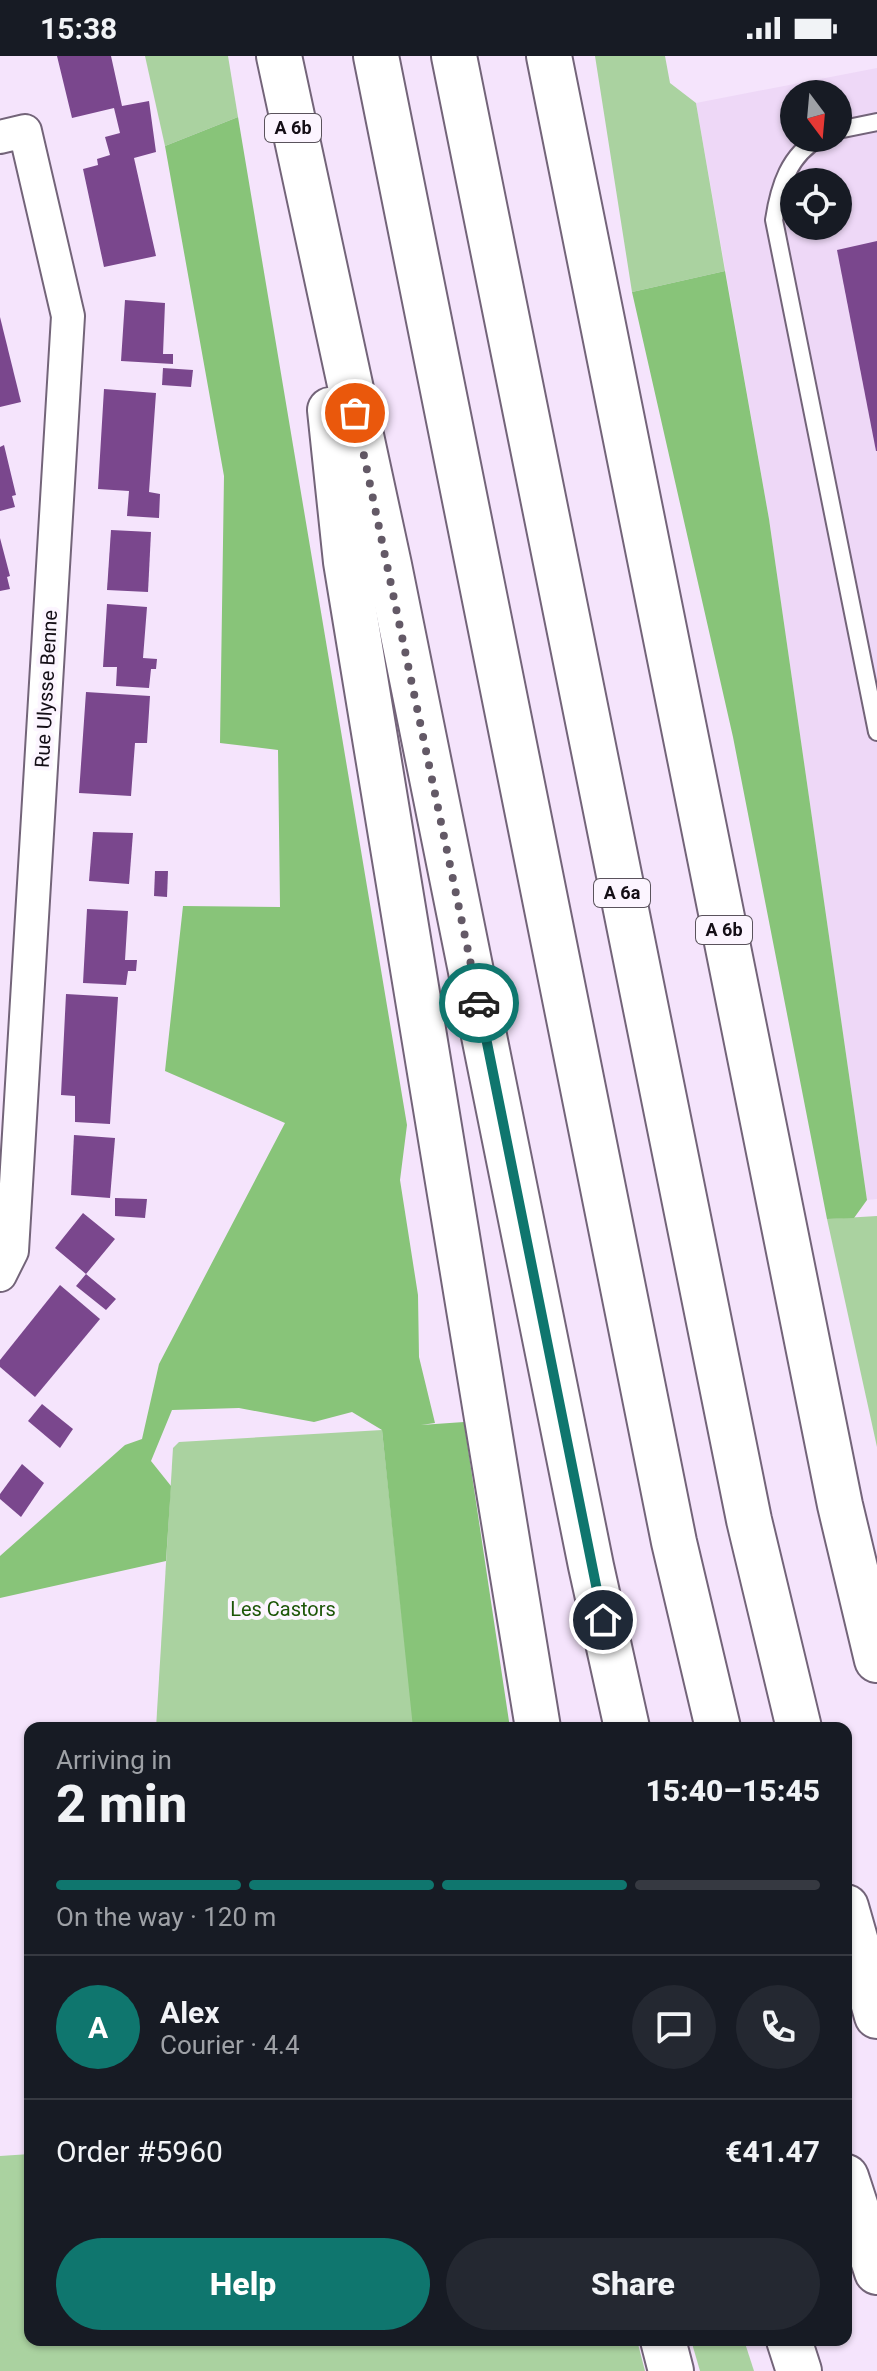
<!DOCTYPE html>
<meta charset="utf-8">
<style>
body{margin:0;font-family:Roboto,sans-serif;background:#242831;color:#f1f3f6;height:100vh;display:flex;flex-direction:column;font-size:30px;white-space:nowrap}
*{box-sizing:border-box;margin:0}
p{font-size:26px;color:#9ea1a6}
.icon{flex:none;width:44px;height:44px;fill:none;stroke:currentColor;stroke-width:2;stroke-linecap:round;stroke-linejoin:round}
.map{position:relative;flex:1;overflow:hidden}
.details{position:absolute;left:24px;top:1666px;width:828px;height:624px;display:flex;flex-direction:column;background:#171b24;border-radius:16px;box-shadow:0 2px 6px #0004}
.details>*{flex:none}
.needle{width:52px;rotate:164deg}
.buttons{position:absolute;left:780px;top:24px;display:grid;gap:16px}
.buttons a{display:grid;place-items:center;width:72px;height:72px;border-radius:50%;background:#171b24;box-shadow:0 2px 6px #0004;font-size:40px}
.pin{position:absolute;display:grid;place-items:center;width:68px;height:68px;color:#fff;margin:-34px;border:4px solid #fff;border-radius:50%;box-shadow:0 2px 8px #0007}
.courier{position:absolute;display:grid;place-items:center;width:80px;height:80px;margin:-40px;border:6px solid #0f766e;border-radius:50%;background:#fff;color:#222;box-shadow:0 2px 10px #0007}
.headline em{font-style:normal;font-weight:800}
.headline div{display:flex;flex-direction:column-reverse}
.headline{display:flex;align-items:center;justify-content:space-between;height:136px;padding:0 32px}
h1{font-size:52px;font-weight:800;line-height:60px}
.bar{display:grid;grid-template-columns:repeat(4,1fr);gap:12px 8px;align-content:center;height:96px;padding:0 32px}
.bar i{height:10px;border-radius:6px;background:#363941}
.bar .selected{background:#0f766e}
.bar p{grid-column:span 4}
.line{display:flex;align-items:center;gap:20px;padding:0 32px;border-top:2px solid #363941}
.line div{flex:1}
.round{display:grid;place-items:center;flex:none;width:84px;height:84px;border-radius:42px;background:#242831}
.primary-button{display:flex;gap:16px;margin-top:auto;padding:16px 32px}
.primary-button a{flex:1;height:92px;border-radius:48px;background:#0f766e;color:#fff;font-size:32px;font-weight:800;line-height:92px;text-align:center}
.primary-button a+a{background:#242831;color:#f1f3f6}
.status{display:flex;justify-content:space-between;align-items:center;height:56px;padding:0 40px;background:#171b24;direction:ltr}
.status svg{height:22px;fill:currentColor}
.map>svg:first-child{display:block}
.built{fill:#eed8f7;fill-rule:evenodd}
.green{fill:#aad2a0}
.forest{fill:#88c479}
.building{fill:#7a478d}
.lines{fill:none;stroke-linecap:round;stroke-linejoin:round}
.lane-casing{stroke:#736479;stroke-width:20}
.street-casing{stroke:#736479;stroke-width:36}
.highway-casing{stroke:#736479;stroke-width:48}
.lane{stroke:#fff;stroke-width:16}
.street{stroke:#fff;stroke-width:32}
.highway{stroke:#fff;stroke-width:44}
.done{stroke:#635966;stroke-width:8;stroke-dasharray:0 14.4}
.route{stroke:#0f766e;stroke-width:10}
.labels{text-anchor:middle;stroke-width:8;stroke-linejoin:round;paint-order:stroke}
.shield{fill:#fcf5ff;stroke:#5a535c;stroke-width:2}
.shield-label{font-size:18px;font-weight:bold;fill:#140e16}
.street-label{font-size:20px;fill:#140e16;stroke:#fcf5ff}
.park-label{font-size:20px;fill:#1d5608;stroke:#fcf5ff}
</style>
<div class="status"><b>15:38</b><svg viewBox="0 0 49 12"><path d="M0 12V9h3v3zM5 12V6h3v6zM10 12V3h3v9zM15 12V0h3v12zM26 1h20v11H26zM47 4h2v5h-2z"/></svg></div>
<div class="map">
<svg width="877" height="2315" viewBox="0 0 877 2315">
<rect width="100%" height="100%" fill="#f5e4fc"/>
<path class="built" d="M877,12V1143L867,1144L769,463L696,47ZM794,38H838V82H794ZM794,126H838V170H794Z"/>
<g class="green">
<polygon points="145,0 228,0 238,61 165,90"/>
<polygon points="595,0 665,0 670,27 696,47 725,215 632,236"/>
<polygon points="877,1160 877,1391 827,1163"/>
<polygon points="382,1374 414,1672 156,1672 173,1392 179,1386"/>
<polygon points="30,2098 30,2284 637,2284 645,2315 0,2315 0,2100"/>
<polygon points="691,2284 744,2284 754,2315 700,2315"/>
</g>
<g class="forest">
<polygon points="238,61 407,1069 400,1124 418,1239 419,1301 435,1367 421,1369 464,1366 510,1672 413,1672 382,1374 352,1356 314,1366 239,1352 172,1354 151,1405 171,1430 166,1505 0,1542 0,1500 125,1389 142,1383 159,1308 285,1067 165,1015 183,850 280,851 278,694 220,687 224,420 165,90"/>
<polygon points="725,215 769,463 867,1144 854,1162 827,1163 733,681 632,236"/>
</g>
<g class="building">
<polygon points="57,0 111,0 122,50 149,45 156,96 134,102 156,200 104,211 83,113 98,109 97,103 110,99 105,81 120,77 114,52 72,62"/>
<polygon points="877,185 877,395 876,395 837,194"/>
<polygon points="125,244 165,247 163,298 173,298 173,308 121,305"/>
<polygon points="0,261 21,346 0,351"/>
<polygon points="163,312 193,314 191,331 162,329"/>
<polygon points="104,333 156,337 149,436 160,438 159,462 127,460 129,435 98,433"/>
<polygon points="4,389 16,439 12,440 15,451 0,455 0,391"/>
<polygon points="111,474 151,476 148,536 107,534"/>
<polygon points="0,482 10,520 7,521 10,533 0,535"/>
<polygon points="107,548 147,551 143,602 157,603 156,613 151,613 149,632 116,630 117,611 103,611"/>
<polygon points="86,636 150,640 147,687 135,687 131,740 79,737"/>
<polygon points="93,776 133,777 129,828 89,825"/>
<polygon points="155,815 168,815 167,841 154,840"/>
<polygon points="87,853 128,855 125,904 137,904 136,915 128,915 126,929 83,927"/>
<polygon points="66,938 118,941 110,1068 75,1066 75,1040 61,1039"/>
<polygon points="74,1079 115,1082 110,1142 71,1139"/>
<polygon points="115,1142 147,1143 145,1162 115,1160"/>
<polygon points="83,1157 115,1183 86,1218 116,1243 106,1254 76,1230 86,1218 55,1192"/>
<polygon points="60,1229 100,1263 35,1341 0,1311 0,1304"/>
<polygon points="42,1348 73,1373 60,1392 28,1365"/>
<polygon points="22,1408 44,1427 21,1461 0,1443 0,1438"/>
</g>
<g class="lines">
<g class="lane-casing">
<g id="lane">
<polyline points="838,74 877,66"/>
<path d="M820,82C789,98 779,131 774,164L877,676"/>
</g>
</g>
<g class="street-casing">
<polyline id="street" points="0,81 25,75 68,260 12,1195 0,1219"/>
</g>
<g class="highway-casing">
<g id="highway">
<polyline points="279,0 389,509 591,1510 627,1672"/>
<polyline points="376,0 674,1486 718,1672"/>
<polyline points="454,0 749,1464 799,1672"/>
<polyline points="549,0 840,1449 877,1604"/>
<polyline points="330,354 346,506 538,1672"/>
<polyline points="846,1851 877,1960"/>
<polyline points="846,2121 877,2216"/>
<polyline points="663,2284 671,2315"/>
<polyline points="789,2284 799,2315"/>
</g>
</g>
<use href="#lane" class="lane"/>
<use href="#street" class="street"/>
<use href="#highway" class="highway"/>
</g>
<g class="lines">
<polyline class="done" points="355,357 479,947"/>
<polyline class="route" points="479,947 603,1564"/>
</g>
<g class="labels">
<g class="shield">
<rect x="265" y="58" width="56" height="28" rx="6"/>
<rect x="594" y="823" width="56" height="28" rx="6"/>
<rect x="696" y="860" width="56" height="28" rx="6"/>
</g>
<g class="shield-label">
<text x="293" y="78">A 6b</text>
<text x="622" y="843">A 6a</text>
<text x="724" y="880">A 6b</text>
</g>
<g class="street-label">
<text transform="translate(46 633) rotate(-87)" y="7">Rue Ulysse Benne</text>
</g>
<g class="park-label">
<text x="283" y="1560">Les Castors</text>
</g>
</g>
</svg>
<div class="buttons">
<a><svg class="needle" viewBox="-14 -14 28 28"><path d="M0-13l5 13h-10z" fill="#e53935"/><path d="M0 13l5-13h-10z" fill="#9ea1a6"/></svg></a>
<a><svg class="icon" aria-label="locate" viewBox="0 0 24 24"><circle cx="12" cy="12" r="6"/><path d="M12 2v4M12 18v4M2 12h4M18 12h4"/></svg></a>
</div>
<div class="pin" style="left:355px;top:357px;background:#ea580c"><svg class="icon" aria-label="bag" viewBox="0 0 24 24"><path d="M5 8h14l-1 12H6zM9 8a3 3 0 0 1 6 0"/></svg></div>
<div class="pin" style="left:603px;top:1564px;background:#1f2937"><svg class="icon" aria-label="home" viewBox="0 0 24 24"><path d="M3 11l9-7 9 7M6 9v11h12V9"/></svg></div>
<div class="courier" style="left:479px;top:947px"><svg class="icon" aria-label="car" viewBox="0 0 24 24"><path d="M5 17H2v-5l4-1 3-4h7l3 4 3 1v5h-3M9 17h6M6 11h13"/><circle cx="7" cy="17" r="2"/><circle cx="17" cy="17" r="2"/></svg></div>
<section class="details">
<div class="headline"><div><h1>2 min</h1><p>Arriving in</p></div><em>15:40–15:45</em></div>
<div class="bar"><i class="selected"></i><i class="selected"></i><i class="selected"></i><i></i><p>On the way · 120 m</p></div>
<div class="line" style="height:144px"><b class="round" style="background:#0f766e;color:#fff">A</b><div><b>Alex</b><p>Courier · 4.4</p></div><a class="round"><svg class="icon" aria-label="chat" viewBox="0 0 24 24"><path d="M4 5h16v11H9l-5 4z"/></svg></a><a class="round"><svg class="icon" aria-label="phone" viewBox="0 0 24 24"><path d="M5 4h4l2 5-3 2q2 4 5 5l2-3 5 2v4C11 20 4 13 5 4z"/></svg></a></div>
<div class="line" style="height:104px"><div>Order #5960</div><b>€41.47</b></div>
<div class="primary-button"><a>Help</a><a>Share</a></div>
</section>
</div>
